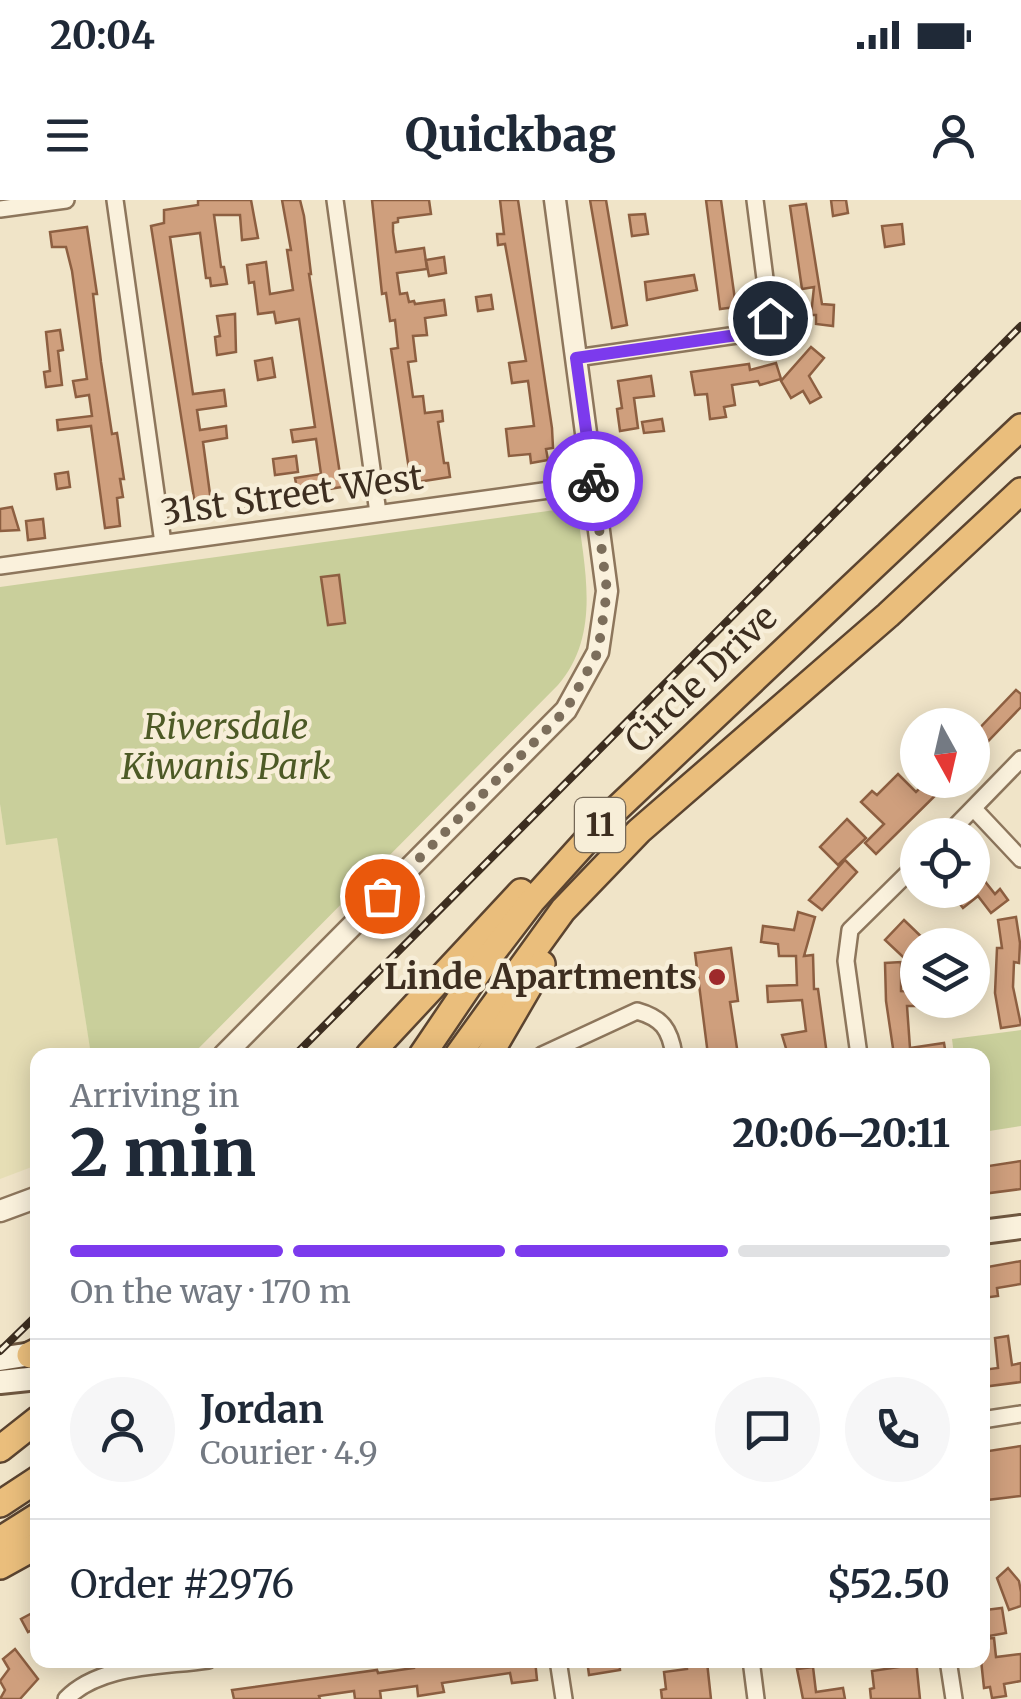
<!DOCTYPE html>
<meta charset="utf-8">
<style>
body{margin:0;font-family:Merriweather,serif;background:#f6f6f7;color:#1f2937;height:100vh;display:flex;flex-direction:column;font-size:38px;white-space:nowrap}
*{box-sizing:border-box;margin:0}
p{font-size:32px;color:#747a83}
.icon{flex:none;width:55px;height:55px;fill:none;stroke:currentColor;stroke-width:2;stroke-linecap:round;stroke-linejoin:round}
.map{position:relative;flex:1;overflow:hidden}
.side{position:absolute;left:30px;top:848px;width:960px;height:620px;display:flex;flex-direction:column;background:#fff;border-radius:20px;box-shadow:0 5px 25px #0003}
.side>*{flex:none}
.needle{width:65px;rotate:172deg}
.tools{position:absolute;left:900px;top:508px;display:grid;gap:20px}
.tools a{display:grid;place-items:center;width:90px;height:90px;border-radius:50%;background:#fff;box-shadow:0 5px 25px #0003;font-size:50px}
.pin{position:absolute;display:grid;place-items:center;width:85px;height:85px;color:#fff;margin:-42px;border:5px solid #fff;border-radius:50%;box-shadow:0 2px 10px #0007}
.courier{position:absolute;display:grid;place-items:center;width:100px;height:100px;margin:-50px;border:8px solid #7c3aed;border-radius:50%;background:#fff;color:#222;box-shadow:0 2px 12px #0007}
.overview em{font-style:normal;font-weight:800}
.overview div{display:flex;flex-direction:column-reverse}
.overview{display:flex;align-items:center;justify-content:space-between;height:170px;padding:0 40px}
h1{font-size:65px;font-weight:800;line-height:75px}
.bar{display:grid;grid-template-columns:repeat(4,1fr);gap:15px 10px;align-content:center;height:120px;padding:0 40px}
.bar i{height:12px;border-radius:8px;background:#e0e1e3}
.bar .active{background:#7c3aed}
.bar p{grid-column:span 4}
.line{display:flex;align-items:center;gap:25px;padding:0 40px;border-top:2px solid #e0e1e3}
.line div{flex:1}
.round{display:grid;place-items:center;flex:none;width:105px;height:105px;border-radius:52px;background:#f6f6f7}
.status{display:flex;justify-content:space-between;align-items:center;height:70px;padding:0 50px;background:#fff;direction:ltr}
.status svg{height:28px;fill:currentColor}
header{display:flex;justify-content:space-between;align-items:center;height:130px;padding:0 40px;background:#fff;font-size:45px;font-weight:800}
.map>svg:first-child{display:block}
.farmland{fill:#e6deb5}
.green{fill:#c9cf9b}
.building{fill:#cf9f7d;stroke:#8d5f41;stroke-width:2.5}
.lines{fill:none;stroke-linecap:round;stroke-linejoin:round}
.minor-casing{stroke:#8d765c;stroke-width:20}
.tertiary-casing{stroke:#8d765c;stroke-width:25}
.secondary-casing{stroke:#6f573f;stroke-width:28}
.trunk-casing{stroke:#5b4430;stroke-width:30}
.minor{stroke:#faf1dc;stroke-width:15}
.tertiary{stroke:#faf1dc;stroke-width:20}
.secondary{stroke:#faf1dc;stroke-width:22}
.trunk{stroke:#eabe7c;stroke-width:25}
.rail-casing{stroke:#3d2e20;stroke-width:8}
.rail{stroke:#f7eed8;stroke-width:4;stroke-dasharray:11;stroke-linecap:butt}
.done{stroke:#7c6e5b;stroke-width:10;stroke-dasharray:0 18}
.route{stroke:#7c3aed;stroke-width:12}
.poi-dot{fill:#9e2a2b;stroke:#f7eed8;stroke-width:4}
.labels{text-anchor:middle;stroke-width:9;stroke-linejoin:round;paint-order:stroke}
.shield{fill:#f7eed8;stroke:#756857;stroke-width:2.5}
.shield-label{font-size:32px;font-weight:bold;fill:#3d2e20}
.street-label{font-size:35px;fill:#3d2e20;stroke:#f7eed8}
.park-label{font-size:35px;font-style:italic;fill:#4d5a26;stroke:#f7eed8}
.poi-label{font-size:35px;font-weight:bold;fill:#3d2e20;stroke:#f7eed8;text-anchor:end}
</style>
<div class="status"><b>20:04</b><svg viewBox="0 0 49 12"><path d="M0 12V9h3v3zM5 12V6h3v6zM10 12V3h3v9zM15 12V0h3v12zM26 1h20v11H26zM47 4h2v5h-2z"/></svg></div>
<header><svg class="icon" aria-label="menu" viewBox="0 0 24 24"><path d="M4 6h16M4 12h16M4 18h16"/></svg>Quickbag<svg class="icon" aria-label="person" viewBox="0 0 24 24"><circle cx="12" cy="8" r="4"/><path d="M4 21q1-7 8-7t8 7"/></svg></header>
<div class="map">
<svg width="1021" height="1499" viewBox="0 0 1021 1499">
<rect width="100%" height="100%" fill="#f0e4c8"/>
<polygon class="farmland" points="0,604 6,644 57,637 91,854 38,855 37,965 0,979"/>
<g class="green">
<path d="M577,307C584,367 602,434 558,485L192,855H91L57,638L6,645L0,604V387Z"/>
<polygon points="1021,830 1021,926 983,932 982,855 954,855 952,839"/>
</g>
<g class="building">
<polygon points="198,0 251,0 258,38 242,40 240,15 214,15 221,67 224,67 227,84 211,86 210,78 206,78 200,33 170,37 193,194 224,190 226,206 197,210 200,230 226,226 227,238 203,242 212,309 196,311 151,26 164,23 164,10 198,5"/>
<polygon points="282,0 300,0 304,16 311,74 309,74 342,287 298,294 295,278 321,274 316,239 293,242 291,230 315,227 299,119 276,123 274,112 258,114 254,82 249,83 247,65 266,62 270,94 293,90 287,50 291,50"/>
<polygon points="372,0 429,0 431,14 398,18 398,22 393,23 393,32 396,52 424,48 427,69 397,73 400,94 407,93 409,102 414,101 415,104 444,100 446,115 425,118 427,135 413,136 416,161 408,162 413,197 423,196 425,213 442,211 443,221 438,222 444,263 448,263 450,277 411,283 391,149 398,148 395,120 390,121 386,93 382,94"/>
<polygon points="500,0 518,0 552,228 553,248 546,249 548,260 531,263 530,254 509,256 506,229 534,226 528,181 512,183 509,163 526,161 505,44 498,45 497,34 504,34"/>
<polygon points="590,0 606,0 627,125 612,128"/>
<polygon points="706,0 721,0 736,107 720,109"/>
<polygon points="831,0 846,0 848,13 833,16"/>
<polygon points="806,4 822,104 834,105 833,126 816,124 816,115 811,115 814,87 802,89 790,6"/>
<polygon points="645,14 648,34 632,36 629,15"/>
<polygon points="902,24 904,44 885,47 882,26"/>
<polygon points="87,27 97,94 93,94 101,162 112,234 117,233 124,279 120,279 123,297 117,298 120,326 105,328 91,226 58,230 57,220 92,216 89,195 76,197 73,181 87,179 72,71 66,47 52,47 50,32"/>
<polygon points="444,57 446,73 429,76 426,60"/>
<polygon points="694,75 697,90 647,100 645,82"/>
<polygon points="491,95 493,109 478,111 476,97"/>
<polygon points="235,114 236,152 217,155 215,137 220,136 217,116"/>
<polygon points="60,130 63,150 58,151 62,185 46,187 44,172 50,171 46,132"/>
<polygon points="811,147 824,158 809,176 821,197 810,203 803,191 791,198 781,181"/>
<polygon points="272,158 275,177 258,180 255,161"/>
<polygon points="776,163 781,179 760,185 758,181 732,185 735,205 724,207 726,217 710,219 707,194 695,195 691,172 749,164 750,170"/>
<polygon points="651,176 654,196 634,198 638,228 620,231 617,209 622,208 618,181"/>
<polygon points="662,219 664,231 644,233 642,222"/>
<polygon points="296,256 298,272 275,275 273,259"/>
<polygon points="68,272 70,287 57,289 55,274"/>
<polygon points="259,297 261,309 245,312 243,300"/>
<polygon points="12,307 19,330 0,331 0,309"/>
<polygon points="43,319 45,338 28,340 26,321"/>
<polygon points="339,375 345,423 328,425 321,377"/>
<polygon points="1016,490 1021,494 1021,507 972,558 972,536"/>
<polygon points="898,574 916,592 928,580 951,580 876,654 865,643 884,624 861,602 872,591 877,595"/>
<polygon points="847,619 866,638 838,665 820,647"/>
<polygon points="845,660 857,672 822,710 809,700"/>
<polygon points="972,665 995,694 1000,689 1008,700 991,713 978,696 963,708 956,699 966,690 972,690"/>
<polygon points="798,712 815,717 804,756 813,755 814,789 818,789 827,855 788,855 782,835 806,831 802,800 768,802 767,786 797,785 796,756 779,756 778,744 761,742 763,726 794,730"/>
<polygon points="1016,717 1020,743 1019,763 1014,762 1013,787 1021,825 1001,828 995,793 997,748 1002,748 998,720"/>
<polygon points="904,720 930,745 918,745 918,771 885,740"/>
<polygon points="731,748 738,801 730,802 738,855 708,855 695,753"/>
<polygon points="901,762 901,791 918,792 918,806 907,806 910,848 944,843 946,855 894,855 886,801 885,763"/>
<polygon points="1021,961 1021,989 982,994 982,967"/>
<polygon points="1021,1061 1021,1084 997,1088 998,1096 982,1098 982,1068"/>
<polygon points="1008,1136 1012,1165 1021,1163 1021,1182 982,1187 982,1170 998,1168 995,1138"/>
<polygon points="1021,1246 1021,1296 987,1300 982,1252"/>
<polygon points="1008,1368 1019,1381 1021,1392 1021,1406 1009,1410 997,1378"/>
<polygon points="1002,1408 1006,1433 989,1436 985,1410"/>
<polygon points="34,1412 38,1427 28,1432 21,1419"/>
<polygon points="994,1438 996,1457 1021,1454 1021,1481 1004,1484 1006,1496 992,1498 990,1487 984,1488 981,1460 982,1439"/>
<polygon points="15,1449 38,1479 20,1499 0,1499 5,1490 0,1481 9,1469 3,1459"/>
<polygon points="439,1460 440,1465 472,1460 535,1460 537,1480 512,1483 510,1473 442,1483 444,1492 418,1496 417,1486 380,1491 381,1499 355,1499 354,1491 319,1496 320,1499 234,1499 232,1490 377,1470 378,1473 414,1468 414,1464"/>
<polygon points="587,1460 619,1460 620,1470 589,1475"/>
<polygon points="686,1460 707,1462 711,1499 662,1499 661,1490 666,1489 664,1472 687,1469"/>
<polygon points="898,1460 916,1460 920,1499 871,1499 870,1489 874,1488 872,1471 899,1467"/>
<polygon points="813,1467 816,1492 843,1488 845,1499 803,1499 797,1469"/>
</g>
<g class="lines">
<g class="minor-casing">
<g id="minor">
<polyline points="115,0 163,343"/>
<polyline points="335,0 378,313"/>
<polyline points="0,9 66,0"/>
<polyline points="576,158 758,132 770,118 755,0"/>
<polyline points="0,366 593,284"/>
<polyline points="974,609 1021,659"/>
<polyline points="947,635 1021,559"/>
<path d="M542,855L637,811C662,818 670,829 674,855"/>
<polyline points="859,855 846,761 850,730 918,663"/>
<polyline points="982,1220 1021,1214"/>
<polyline points="558,1460 564,1499"/>
<polyline points="751,1460 756,1499"/>
<polyline points="948,1460 954,1499"/>
<path d="M66,1499C100,1464 161,1467 208,1460"/>
</g>
</g>
<g class="tertiary-casing">
<g id="tertiary">
<polyline points="224,855 566,510 598,452 607,391 555,0"/>
<polyline points="0,1011 38,997"/>
</g>
</g>
<g class="secondary-casing">
<g id="secondary">
<polyline points="982,1032 1021,1027"/>
<polyline points="0,1159 38,1153"/>
<polyline points="0,1182 38,1178"/>
</g>
</g>
<g class="trunk-casing">
<g id="trunk">
<polyline points="369,855 521,692"/>
<polyline points="422,855 483,765 532,701 606,619 1021,227"/>
<polyline points="458,855 563,710 639,631 888,415 1021,291"/>
<polyline points="489,855 542,764"/>
<polyline points="30,1155 38,1151"/>
<polyline points="0,1249 38,1219"/>
<polyline points="0,1304 38,1279"/>
<polyline points="0,1340 38,1316"/>
<polyline points="0,1366 38,1345"/>
</g>
</g>
<use href="#minor" class="minor"/>
<use href="#tertiary" class="tertiary"/>
<use href="#secondary" class="secondary"/>
<use href="#trunk" class="trunk"/>
<g class="rail-casing">
<g id="rail">
<polyline points="295,855 1021,126"/>
<polyline points="0,1151 38,1114"/>
</g>
</g>
<use href="#rail" class="rail"/>
</g>
<g class="lines">
<polyline class="done" points="382,696 566,510 598,452 607,391 593,281"/>
<polyline class="route" points="593,281 576,158 758,132 770,118"/>
</g>
<circle class="poi-dot" cx="717" cy="777" r="10"/>
<g class="labels">
<rect class="shield" x="575" y="598" width="50" height="54" rx="8"/>
<g class="shield-label">
<text x="600" y="636">11</text>
</g>
<g class="street-label">
<text transform="translate(292 295) rotate(-8)" y="12">31st Street West</text>
<text transform="translate(701 479) rotate(-44)" y="12">Circle Drive</text>
</g>
<g class="park-label">
<text x="226" y="539">Riversdale<tspan x="226" dy="40">Kiwanis Park</tspan></text>
</g>
<g class="poi-label">
<text x="697" y="789">Linde Apartments</text>
</g>
</g>
</svg>
<div class="tools">
<a><svg class="needle" viewBox="-14 -14 28 28"><path d="M0-13l5 13h-10z" fill="#e53935"/><path d="M0 13l5-13h-10z" fill="#747a83"/></svg></a>
<a><svg class="icon" aria-label="locate" viewBox="0 0 24 24"><circle cx="12" cy="12" r="6"/><path d="M12 2v4M12 18v4M2 12h4M18 12h4"/></svg></a>
<a><svg class="icon" aria-label="layers" viewBox="0 0 24 24"><path d="M12 4l9 5-9 5-9-5zM3 14l9 5 9-5"/></svg></a>
</div>
<div class="pin" style="left:382px;top:696px;background:#ea580c"><svg class="icon" aria-label="bag" viewBox="0 0 24 24"><path d="M5 8h14l-1 12H6zM9 8a3 3 0 0 1 6 0"/></svg></div>
<div class="pin" style="left:770px;top:118px;background:#1f2937"><svg class="icon" aria-label="home" viewBox="0 0 24 24"><path d="M3 11l9-7 9 7M6 9v11h12V9"/></svg></div>
<div class="courier" style="left:593px;top:281px"><svg class="icon" aria-label="bike" viewBox="0 0 24 24"><circle cx="6" cy="16" r="4"/><circle cx="18" cy="16" r="4"/><path d="M6 16l4-8h5l3 8M10 8l3 8H6M13 5h3"/></svg></div>
<section class="side">
<div class="overview"><div><h1>2 min</h1><p>Arriving in</p></div><em>20:06–20:11</em></div>
<div class="bar"><i class="active"></i><i class="active"></i><i class="active"></i><i></i><p>On the way · 170 m</p></div>
<div class="line" style="height:180px"><a class="round"><svg class="icon" aria-label="person" viewBox="0 0 24 24"><circle cx="12" cy="8" r="4"/><path d="M4 21q1-7 8-7t8 7"/></svg></a><div><b>Jordan</b><p>Courier · 4.9</p></div><a class="round"><svg class="icon" aria-label="chat" viewBox="0 0 24 24"><path d="M4 5h16v11H9l-5 4z"/></svg></a><a class="round"><svg class="icon" aria-label="phone" viewBox="0 0 24 24"><path d="M5 4h4l2 5-3 2q2 4 5 5l2-3 5 2v4C11 20 4 13 5 4z"/></svg></a></div>
<div class="line" style="height:130px"><div>Order #2976</div><b>$52.50</b></div>
</section>
</div>
